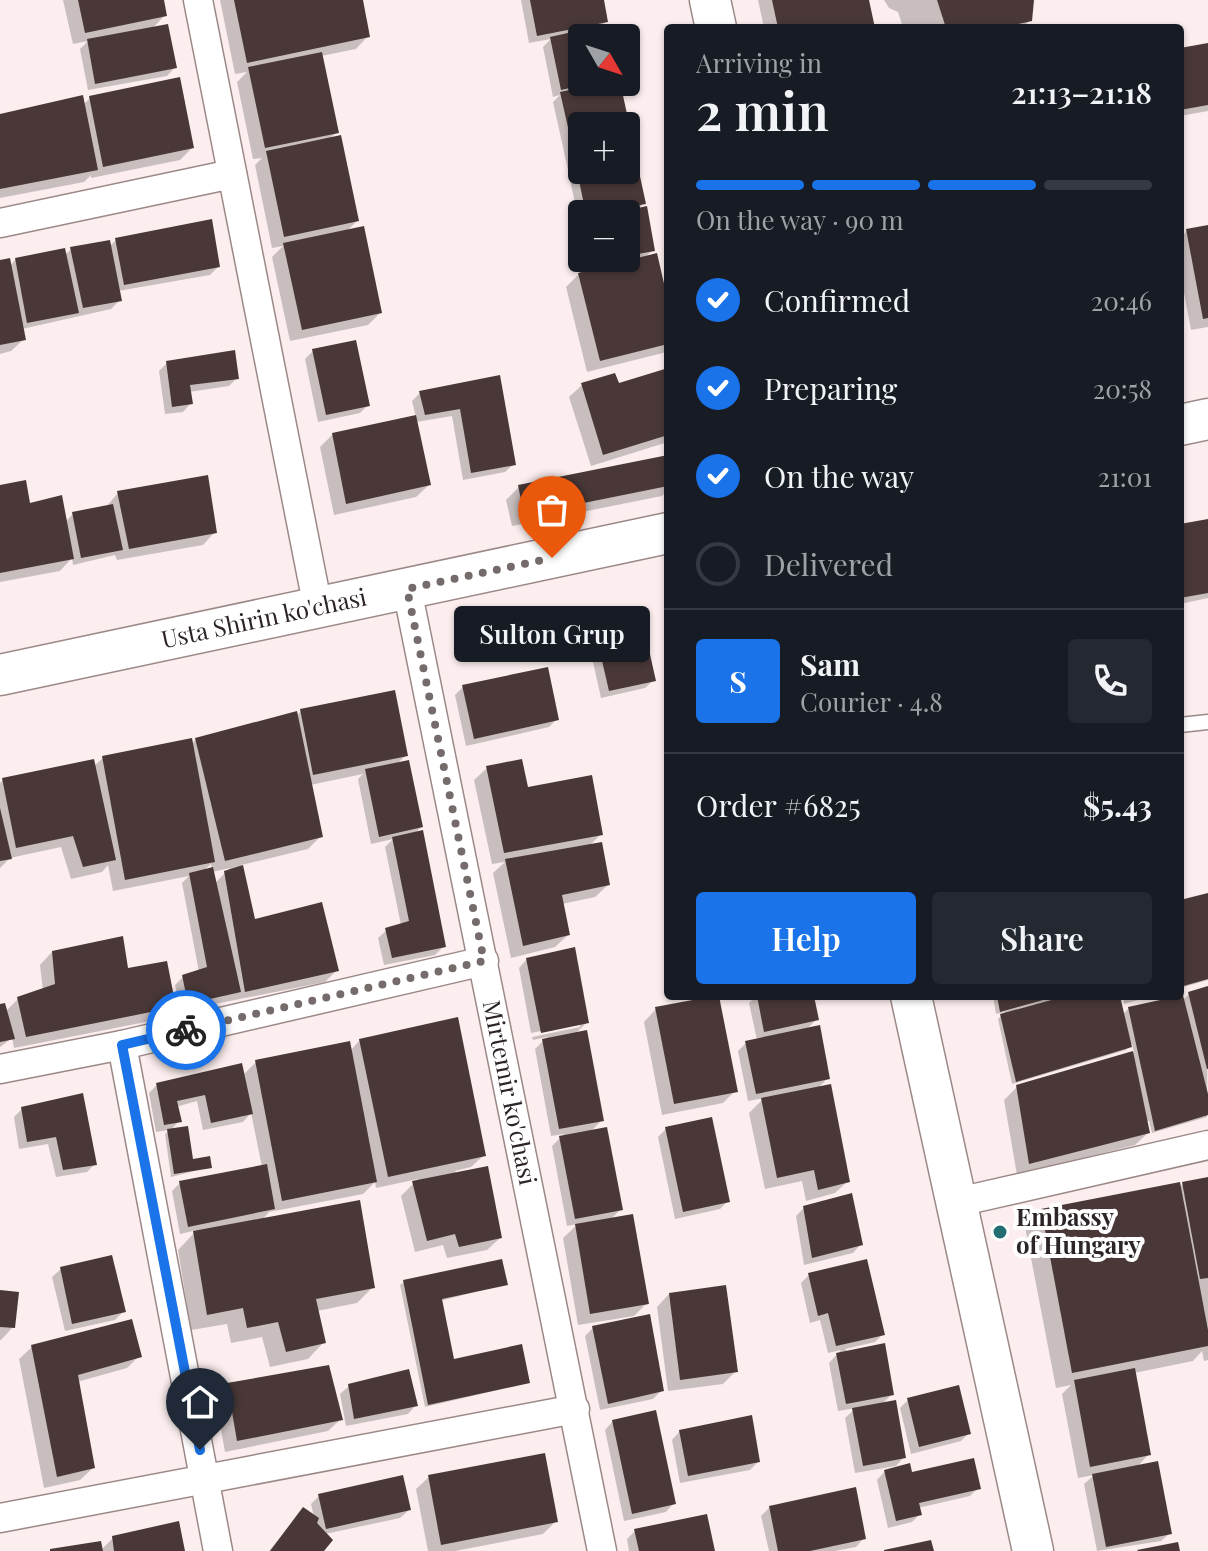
<!DOCTYPE html>
<meta charset="utf-8">
<style>
body{margin:0;font-family:"Playfair Display",serif;background:#242831;color:#f1f3f6;height:100vh;display:flex;flex-direction:column;font-size:30px;white-space:nowrap}
*{box-sizing:border-box;margin:0}
p{font-size:26px;color:#9ea1a6}
.icon{flex:none;width:44px;height:44px;fill:none;stroke:currentColor;stroke-width:2;stroke-linecap:round;stroke-linejoin:round}
.map{position:relative;flex:1;overflow:hidden}
.details{position:absolute;left:664px;top:24px;width:520px;height:976px;display:flex;flex-direction:column;background:#171b24;border-radius:8px;box-shadow:0 2px 6px #0004}
.details>*{flex:none}
.needle{width:52px;rotate:129deg}
.tools{position:absolute;left:568px;top:24px;display:grid;gap:16px}
.tools a{display:grid;place-items:center;width:72px;height:72px;border-radius:8px;background:#171b24;box-shadow:0 2px 6px #0004;font-size:40px}
.pin{position:absolute;display:grid;place-items:center;width:68px;height:68px;color:#fff;margin:-82px -34px;border-radius:50% 50% 50% 0;rotate:-45deg;box-shadow:0 0 8px #0007}
.pin .icon{rotate:45deg}
.courier{position:absolute;display:grid;place-items:center;width:80px;height:80px;margin:-40px;border:6px solid #1a73e8;border-radius:50%;background:#fff;color:#222;box-shadow:0 2px 10px #0007}
.bubble{position:absolute;height:56px;border-radius:8px;background:#171b24;box-shadow:0 2px 6px #0004;font-size:26px;font-weight:600;line-height:56px;text-align:center}
.summary em{font-style:normal;font-weight:600}
.summary div{display:flex;flex-direction:column-reverse}
.summary{display:flex;align-items:center;justify-content:space-between;height:136px;padding:0 32px}
h1{font-size:52px;font-weight:600;line-height:60px}
.bar{display:grid;grid-template-columns:repeat(4,1fr);gap:12px 8px;align-content:center;height:96px;padding:0 32px}
.bar i{height:10px;border-radius:6px;background:#363941}
.bar .active{background:#1a73e8}
.bar p{grid-column:span 4}
.line{display:flex;align-items:center;gap:20px;padding:0 32px;border-top:2px solid #363941}
.line div{flex:1}
.round{display:grid;place-items:center;flex:none;width:84px;height:84px;border-radius:8px;background:#242831}
ol{padding:0 32px;list-style:none}
li{display:flex;align-items:center;gap:24px;height:88px}
li p{margin-inline-start:auto}
li .icon{padding:8px;border-radius:50%;background:#1a73e8;color:#fff;stroke-width:4}
li:last-child{color:#9ea1a6}
li i{width:44px;height:44px;border:4px solid #363941;border-radius:50%}
.action{display:flex;gap:16px;margin-top:auto;padding:16px 32px}
.action a{flex:1;height:92px;border-radius:8px;background:#1a73e8;color:#fff;font-size:32px;font-weight:600;line-height:92px;text-align:center}
.action a+a{background:#242831;color:#f1f3f6}
.map>svg:first-child{display:block}
.shadow{fill:#0003;fill-rule:evenodd}
.building{fill:#4a3838}
.lines{fill:none;stroke-linecap:round;stroke-linejoin:round}
.lane-casing{stroke:#9d8888;stroke-width:17}
.street-casing{stroke:#9d8888;stroke-width:31}
.secondary-casing{stroke:#9d8888;stroke-width:43}
.lane{stroke:#fff;stroke-width:14}
.street{stroke:#fff;stroke-width:28}
.secondary{stroke:#fff;stroke-width:40}
.done{stroke:#756b6b;stroke-width:8;stroke-dasharray:0 14.4}
.route{stroke:#1a73e8;stroke-width:10}
.poi-dot{fill:#226e70;stroke:#fff;stroke-width:3}
.labels{text-anchor:middle;stroke-width:8;stroke-linejoin:round;paint-order:stroke}
.street-label{font-size:24px;fill:#2d2525;stroke:#fff}
.poi-label{font-size:24px;font-weight:bold;fill:#2d2525;stroke:#fff;text-anchor:start}
</style>
<div class="map">
<svg width="1208" height="1551" viewBox="0 0 1208 1551">
<rect width="100%" height="100%" fill="#fceeee"/>
<g class="shadow">
<polygon points="63,0 162,0 165,15 152,29 175,67 167,76 88,90 80,49 88,41 73,44"/>
<polygon points="220,0 361,0 368,36 356,49 321,56 337,132 329,139 357,221 346,232 380,313 368,325 290,341 272,257 283,246 272,248 255,165 262,158 253,159 237,82 247,72 235,74"/>
<path d="M521,0H602L606,21L599,28L609,38H582V82H618L632,150L626,156V126H582V170H626V157L644,203L637,210L653,250L644,258L668,309V348L663,353L587,372L566,287L583,270L578,272L569,230L579,221L569,176L577,168L568,170L553,102L560,95L553,97L543,47L551,39L529,43ZM582,214H626V258H582Z"/>
<polygon points="758,0 867,0 873,28 764,28"/>
<polygon points="884,0 1031,0 1030,20 1022,28 903,28 898,12 889,8"/>
<polygon points="1208,45 1208,111 1180,116 1180,50"/>
<polygon points="90,98 192,148 180,160 91,178 91,175 84,182 0,198 0,116 83,105"/>
<polygon points="1208,227 1208,327 1191,330 1180,272 1180,238 1187,231"/>
<polygon points="116,240 218,267 210,275 118,291 120,300 111,309 22,329 24,339 11,351 0,354 0,262 10,266 16,259 64,256 71,249 109,247"/>
<polygon points="313,351 368,405 360,413 318,422 305,359"/>
<polygon points="167,363 237,378 229,386 189,392 191,403 183,412 165,414 159,371"/>
<polygon points="668,370 668,442 591,466 569,397 582,385 617,385"/>
<polygon points="498,378 514,464 505,472 463,480 452,416 416,422 429,485 416,497 334,515 320,447 333,434 416,417 412,401 420,393"/>
<polygon points="668,457 668,490 662,496 512,526 506,500 519,487"/>
<polygon points="0,487 28,505 65,522 73,514 106,507 118,493 215,532 203,545 117,560 115,555 73,565 72,558 60,571 0,582"/>
<polygon points="1208,521 1208,598 1180,604 1180,526"/>
<polygon points="601,654 654,680 645,688 601,698 593,662"/>
<polygon points="463,687 557,719 549,727 466,746 455,695"/>
<path d="M301,711L406,755L397,764L421,827L414,834L443,947L435,955L384,965L378,938L387,930L401,925L385,847L393,839L371,844L358,779L363,774L310,785L320,837L308,849L241,865L253,922L337,970L325,982L180,1011L175,985L183,977L199,972L182,883L189,876L113,891L108,865L102,872L71,879L61,847L10,858L0,868V783L3,780L94,766L103,758L191,745L196,739L296,716ZM211,864L212,870L202,872ZM230,868L215,883L212,872Z"/>
<polygon points="487,768 600,835 589,846 608,885 595,897 562,904 568,935 555,947 511,958 493,873 505,862 492,864 474,780"/>
<polygon points="1208,895 1208,980 1180,988 1180,902"/>
<polygon points="52,952 126,970 174,1006 161,1019 14,1048 12,1038 0,1047 0,1006 5,1012 18,999 43,991 40,965"/>
<polygon points="527,959 587,1022 575,1034 602,1120 590,1132 621,1209 610,1220 647,1303 634,1316 578,1325 563,1238 578,1224 567,1226 552,1146 564,1134 551,1136 535,1049 547,1037 533,1040 532,1037 580,1027 580,1023 531,1033 519,968"/>
<polygon points="1208,988 1207,1117 1152,1133 1149,1121 1146,1121 1148,1133 1135,1145 1017,1175 1004,1100 1017,1087 1134,1053 1132,1043 1126,1050 1012,1084 998,1019 1005,1012 996,1014 993,996 1118,996 1122,1015 1129,1008 1182,1001 1189,994"/>
<polygon points="756,996 812,996 817,1019 806,1030 828,1078 817,1089 848,1181 835,1193 806,1201 802,1181 765,1189 749,1113 764,1098 748,1101 738,1051 746,1043 757,1040 749,1003"/>
<polygon points="1123,996 1152,996 1124,1004"/>
<polygon points="656,1009 735,1091 723,1103 662,1115 644,1022"/>
<polygon points="360,1040 484,1155 471,1167 455,1171 500,1238 487,1250 447,1258 443,1245 415,1252 401,1196 418,1179 376,1188 375,1182 363,1194 269,1212 261,1221 373,1287 357,1303 317,1311 324,1342 308,1359 270,1367 262,1337 231,1343 227,1324 191,1330 178,1250 197,1230 180,1234 172,1191 180,1183 262,1167 251,1113 243,1122 203,1130 197,1101 176,1107 179,1121 170,1131 191,1161 210,1167 171,1177 165,1134 169,1130 156,1132 149,1093 157,1085 242,1076 256,1062 350,1051"/>
<polygon points="22,1109 95,1164 87,1172 56,1177 48,1144 19,1149 14,1117"/>
<polygon points="666,1129 728,1201 720,1209 675,1219 658,1137"/>
<polygon points="1208,1179 1208,1360 1204,1361 1202,1351 1193,1361 1134,1373 1149,1454 1136,1468 1170,1533 1161,1541 1097,1551 1084,1484 1094,1475 1078,1478 1062,1394 1071,1385 1056,1388 1025,1227 1042,1211 1179,1188 1183,1184"/>
<polygon points="804,1208 861,1244 853,1253 804,1265 796,1216"/>
<polygon points="61,1269 123,1312 115,1320 65,1331 52,1277"/>
<polygon points="809,1275 883,1334 875,1342 845,1349 892,1394 881,1405 904,1457 896,1466 855,1473 845,1418 856,1408 838,1411 829,1363 841,1350 828,1353 820,1320 810,1323 801,1283"/>
<polygon points="404,1282 506,1284 440,1301 453,1361 528,1383 425,1407 400,1285"/>
<polygon points="0,1292 13,1327 1,1340 0,1340"/>
<polygon points="669,1294 736,1371 723,1384 668,1391 657,1307"/>
<polygon points="593,1328 661,1391 653,1399 600,1410 585,1336"/>
<polygon points="32,1347 139,1356 127,1368 77,1382 93,1468 80,1480 44,1488 19,1359"/>
<polygon points="228,1385 341,1419 328,1431 225,1452 215,1397"/>
<polygon points="349,1386 416,1405 408,1414 346,1426 340,1394"/>
<polygon points="908,1400 969,1433 961,1441 911,1454 900,1408"/>
<polygon points="613,1421 674,1503 666,1512 624,1521 605,1430"/>
<polygon points="680,1431 758,1462 750,1470 680,1483 672,1440"/>
<polygon points="885,1471 911,1475 978,1488 970,1496 918,1508 920,1514 912,1522 888,1528 877,1480"/>
<polygon points="429,1477 555,1522 543,1534 455,1551 428,1551 416,1489"/>
<polygon points="319,1496 409,1510 400,1518 325,1534 321,1551 269,1551 304,1509 314,1517 311,1504"/>
<polygon points="770,1507 864,1538 856,1547 835,1551 769,1551 761,1516"/>
<polygon points="635,1531 713,1551 629,1551 627,1539"/>
<polygon points="113,1538 183,1551 52,1551 101,1550"/>
</g>
<g class="building">
<polygon points="78,0 164,0 167,16 85,33"/>
<polygon points="234,0 363,0 370,37 247,63"/>
<polygon points="530,0 604,0 608,22 537,36"/>
<polygon points="772,0 869,0 875,28 778,28"/>
<polygon points="937,0 1034,0 1032,21 1001,28 946,28"/>
<polygon points="168,24 177,68 95,84 87,39"/>
<polygon points="608,24 611,38 582,38 582,82 591,83 561,90 550,37"/>
<polygon points="1208,43 1208,105 1180,110 1180,48"/>
<polygon points="322,52 339,133 265,148 248,67"/>
<polygon points="180,77 194,148 103,167 89,96"/>
<polygon points="609,82 620,82 635,150 626,152 626,126 582,126 582,161 576,163 560,92"/>
<polygon points="83,95 98,170 0,189 0,114"/>
<polygon points="341,135 359,221 284,237 266,151"/>
<polygon points="635,153 646,204 586,214 576,166 582,164 582,170 626,170 626,155"/>
<polygon points="647,206 655,251 626,256 626,214 615,213"/>
<polygon points="212,219 220,267 124,285 115,238"/>
<polygon points="1208,225 1208,318 1203,319 1186,229"/>
<polygon points="364,226 382,313 302,330 283,243"/>
<polygon points="110,240 122,301 83,308 70,247"/>
<polygon points="65,248 79,313 27,323 15,258"/>
<polygon points="657,253 668,301 668,344 600,361 578,273"/>
<polygon points="10,258 26,340 0,345 0,260"/>
<polygon points="356,340 370,406 326,415 312,349"/>
<polygon points="235,350 239,379 190,385 193,404 172,407 166,361"/>
<polygon points="668,368 668,435 603,455 581,383 615,373 619,383"/>
<polygon points="500,375 516,465 471,473 460,409 425,415 419,391"/>
<polygon points="416,415 431,485 346,504 332,433"/>
<polygon points="668,455 668,486 524,515 518,485"/>
<polygon points="208,475 217,533 129,549 117,491"/>
<polygon points="26,480 30,503 62,495 74,559 0,573 0,485"/>
<polygon points="113,504 123,550 81,558 72,512"/>
<polygon points="1208,519 1208,593 1180,598 1180,524"/>
<polygon points="647,641 656,681 609,691 600,652"/>
<polygon points="548,667 559,720 474,739 462,685"/>
<polygon points="395,690 408,756 313,775 300,709"/>
<polygon points="297,711 323,837 225,861 195,738"/>
<polygon points="192,738 215,862 125,880 102,756"/>
<polygon points="94,759 116,860 83,867 73,836 16,848 2,778"/>
<polygon points="522,759 528,787 592,775 603,835 504,853 486,766"/>
<polygon points="409,760 423,827 379,837 365,769"/>
<polygon points="0,808 12,859 0,861"/>
<polygon points="423,830 446,947 392,958 385,928 409,921 392,837"/>
<polygon points="602,842 610,885 562,895 570,935 523,946 505,859"/>
<polygon points="243,865 255,919 322,902 339,971 245,992 224,871"/>
<polygon points="213,867 241,992 188,1004 182,975 207,967 189,873"/>
<polygon points="1208,893 1208,979 1180,987 1180,900"/>
<polygon points="123,936 128,968 167,961 176,1007 26,1037 17,997 55,984 52,951"/>
<polygon points="575,947 589,1023 541,1033 526,958"/>
<polygon points="1208,986 1208,1069 1207,1069 1188,992"/>
<polygon points="1183,995 1208,1094 1208,1115 1155,1131 1128,1007"/>
<polygon points="714,996 719,996 738,1092 674,1104 655,1007"/>
<polygon points="757,996 814,996 819,1020 764,1032"/>
<polygon points="997,996 1054,996 1054,997 1000,1012"/>
<polygon points="1066,996 1120,996 1132,1047 1016,1082 1000,1014"/>
<polygon points="5,1003 15,1039 0,1042 0,1004"/>
<polygon points="458,1017 486,1156 388,1177 359,1039"/>
<polygon points="820,1025 830,1079 756,1094 745,1041"/>
<polygon points="587,1030 604,1121 559,1129 542,1039"/>
<polygon points="350,1041 377,1182 282,1201 255,1060"/>
<polygon points="1133,1051 1150,1133 1029,1164 1016,1085"/>
<polygon points="242,1063 253,1114 211,1123 205,1095 177,1101 182,1122 164,1125 156,1083"/>
<polygon points="831,1084 850,1182 818,1190 814,1170 777,1178 761,1098"/>
<polygon points="83,1093 97,1165 63,1170 56,1137 27,1142 21,1107"/>
<polygon points="712,1117 730,1202 683,1212 665,1127"/>
<polygon points="188,1126 193,1159 210,1156 212,1168 174,1174 167,1129"/>
<polygon points="607,1127 623,1210 575,1219 559,1136"/>
<polygon points="267,1164 275,1209 188,1227 179,1181"/>
<polygon points="488,1166 502,1238 459,1247 455,1234 427,1241 412,1181"/>
<polygon points="1208,1177 1208,1278 1200,1279 1182,1182"/>
<polygon points="1180,1182 1208,1330 1208,1346 1072,1373 1041,1209"/>
<polygon points="852,1193 863,1245 812,1258 803,1206"/>
<polygon points="360,1200 375,1288 316,1299 326,1343 286,1352 278,1322 247,1328 243,1308 207,1315 193,1231"/>
<polygon points="633,1214 649,1304 590,1314 575,1224"/>
<polygon points="112,1255 126,1312 72,1324 60,1267"/>
<polygon points="502,1259 508,1285 442,1299 454,1359 522,1344 530,1383 428,1405 403,1280"/>
<polygon points="867,1259 885,1335 836,1346 828,1313 818,1316 808,1273"/>
<polygon points="726,1285 738,1372 680,1380 669,1293"/>
<polygon points="0,1290 19,1292 15,1328 0,1327"/>
<polygon points="650,1314 664,1391 608,1404 592,1326"/>
<polygon points="132,1319 142,1357 78,1375 95,1468 57,1477 31,1345"/>
<polygon points="885,1343 894,1395 846,1404 836,1353"/>
<polygon points="329,1365 343,1420 237,1441 227,1383"/>
<polygon points="1135,1368 1151,1455 1090,1467 1074,1380"/>
<polygon points="409,1369 418,1406 354,1419 348,1384"/>
<polygon points="959,1385 971,1434 919,1447 907,1398"/>
<polygon points="896,1400 906,1458 863,1466 852,1408"/>
<polygon points="656,1410 676,1504 632,1514 612,1420"/>
<polygon points="752,1415 760,1462 688,1476 679,1430"/>
<polygon points="545,1453 558,1522 441,1545 428,1475"/>
<polygon points="974,1458 981,1489 919,1503 922,1515 896,1521 884,1470 910,1463 912,1472"/>
<polygon points="1158,1461 1172,1534 1106,1547 1092,1474"/>
<polygon points="403,1475 411,1510 326,1529 318,1494"/>
<polygon points="856,1487 866,1539 810,1551 778,1551 769,1506"/>
<polygon points="303,1507 319,1518 317,1523 333,1540 324,1551 270,1551"/>
<polygon points="707,1514 715,1551 639,1551 634,1529"/>
<polygon points="179,1521 185,1551 114,1551 112,1536"/>
<polygon points="931,1540 934,1551 884,1551 884,1550"/>
<polygon points="101,1541 103,1551 50,1551 50,1549"/>
<polygon points="1178,1542 1180,1551 1138,1551 1137,1550"/>
</g>
<g class="lines">
<g class="lane-casing">
<polyline id="lane" points="1180,725 1208,722"/>
</g>
<g class="street-casing">
<g id="street">
<polyline points="198,0 318,608"/>
<polyline points="0,223 232,174"/>
<path id="s1" d="M407,589L602,1551"/>
<polyline points="122,1045 218,1551"/>
<polyline points="0,1069 122,1045 484,961"/>
<polyline points="958,1202 1208,1145"/>
<polyline points="0,1518 575,1409"/>
</g>
</g>
<g class="secondary-casing">
<g id="secondary">
<polyline points="710,0 716,28"/>
<polyline points="1180,425 1208,419"/>
<path id="s2" d="M0,675L668,533"/>
<polyline points="911,996 1033,1551"/>
</g>
</g>
<use href="#lane" class="lane"/>
<use href="#street" class="street"/>
<use href="#secondary" class="secondary"/>
</g>
<g class="lines">
<polyline class="done" points="186,1030 484,961 407,589 552,558"/>
<polyline class="route" points="186,1030 122,1045 200,1450"/>
</g>
<circle class="poi-dot" cx="1000" cy="1232" r="8"/>
<g class="labels">
<g class="street-label">
<text dy="8" stroke="none"><textPath href="#s2" startOffset="270">Usta Shirin ko'chasi</textPath></text>
<text dy="8" stroke="none"><textPath href="#s1" startOffset="514">Mirtemir ko'chasi</textPath></text>
</g>
<g class="poi-label">
<text x="1016" y="1226">Embassy<tspan x="1016" dy="28">of Hungary</tspan></text>
</g>
</g>
</svg>
<div class="tools">
<a><svg class="needle" viewBox="-14 -14 28 28"><path d="M0-13l5 13h-10z" fill="#e53935"/><path d="M0 13l5-13h-10z" fill="#9ea1a6"/></svg></a>
<a>+</a>
<a>−</a>
</div>
<div class="pin" style="left:552px;top:558px;background:#ea580c"><svg class="icon" aria-label="bag" viewBox="0 0 24 24"><path d="M5 8h14l-1 12H6zM9 8a3 3 0 0 1 6 0"/></svg></div>
<div class="pin" style="left:200px;top:1450px;background:#1f2937"><svg class="icon" aria-label="home" viewBox="0 0 24 24"><path d="M3 11l9-7 9 7M6 9v11h12V9"/></svg></div>
<div class="courier" style="left:186px;top:1030px"><svg class="icon" aria-label="bike" viewBox="0 0 24 24"><circle cx="6" cy="16" r="4"/><circle cx="18" cy="16" r="4"/><path d="M6 16l4-8h5l3 8M10 8l3 8H6M13 5h3"/></svg></div>
<div class="bubble" style="left:454px;top:606px;width:196px">Sulton Grup</div>
<section class="details">
<div class="summary"><div><h1>2 min</h1><p>Arriving in</p></div><em>21:13–21:18</em></div>
<div class="bar"><i class="active"></i><i class="active"></i><i class="active"></i><i></i><p>On the way · 90 m</p></div>
<ol>
<li><svg class="icon" aria-label="check" viewBox="0 0 24 24"><path d="M5 12l5 5 9-10"/></svg>Confirmed<p>20:46</p></li>
<li><svg class="icon" aria-label="check" viewBox="0 0 24 24"><path d="M5 12l5 5 9-10"/></svg>Preparing<p>20:58</p></li>
<li><svg class="icon" aria-label="check" viewBox="0 0 24 24"><path d="M5 12l5 5 9-10"/></svg>On the way<p>21:01</p></li>
<li><i></i>Delivered</li>
</ol>
<div class="line" style="height:144px"><b class="round" style="background:#1a73e8;color:#fff">S</b><div><b>Sam</b><p>Courier · 4.8</p></div><a class="round"><svg class="icon" aria-label="phone" viewBox="0 0 24 24"><path d="M5 4h4l2 5-3 2q2 4 5 5l2-3 5 2v4C11 20 4 13 5 4z"/></svg></a></div>
<div class="line" style="height:104px"><div>Order #6825</div><b>$5.43</b></div>
<div class="action"><a>Help</a><a>Share</a></div>
</section>
</div>
